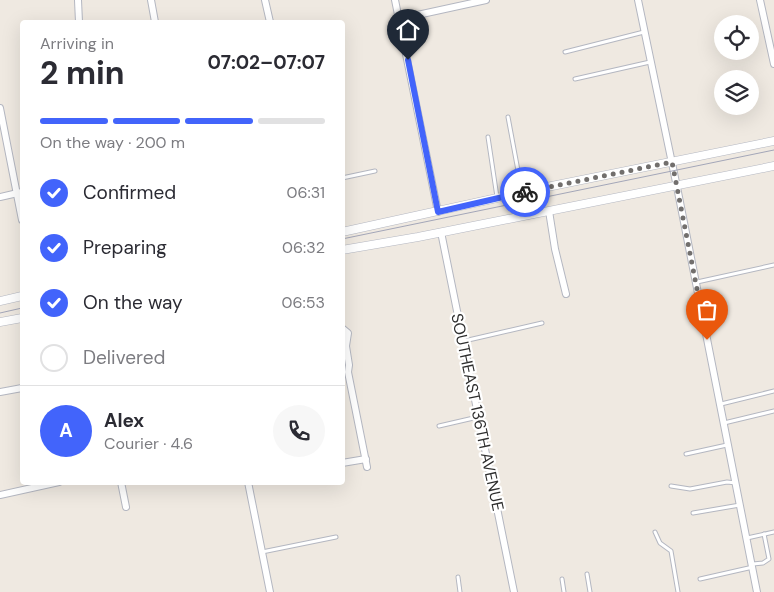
<!DOCTYPE html>
<meta charset="utf-8">
<style>
body{margin:0;font-family:"DM Sans",sans-serif;background:#f7f7f7;color:#2b2b33;height:100vh;display:flex;flex-direction:column;font-size:19px;white-space:nowrap}
*{box-sizing:border-box;margin:0}
p{font-size:16px;color:#7c7c81}
.icon{flex:none;width:28px;height:28px;fill:none;stroke:currentColor;stroke-width:2;stroke-linecap:round;stroke-linejoin:round}
.map{position:relative;flex:1;overflow:hidden}
.panel{position:absolute;left:20px;top:20px;width:325px;height:465px;display:flex;flex-direction:column;background:#fff;border-radius:5px;box-shadow:0 5px 20px #0002}
.panel>*{flex:none}
.buttons{position:absolute;left:714px;top:15px;display:grid;gap:10px}
.buttons a{display:grid;place-items:center;width:45px;height:45px;border-radius:50%;background:#fff;box-shadow:0 5px 20px #0002;font-size:25px}
.pin{position:absolute;display:grid;place-items:center;width:42px;height:42px;color:#fff;margin:-51px -21px;border-radius:50% 50% 50% 0;rotate:-45deg;box-shadow:0 0 5px #0007}
.pin .icon{rotate:45deg}
.courier{position:absolute;display:grid;place-items:center;width:50px;height:50px;margin:-25px;border:4px solid #4264fb;border-radius:50%;background:#fff;color:#222;box-shadow:0 1px 6px #0007}
.overview em{font-style:normal;font-weight:700}
.overview div{display:flex;flex-direction:column-reverse}
.overview{display:flex;align-items:center;justify-content:space-between;height:85px;padding:0 20px}
h1{font-size:32px;font-weight:700;line-height:38px}
.bar{display:grid;grid-template-columns:repeat(4,1fr);gap:8px 5px;align-content:center;height:60px;padding:0 20px}
.bar i{height:6px;border-radius:4px;background:#e1e1e2}
.bar .current{background:#4264fb}
.bar p{grid-column:span 4}
.line{display:flex;align-items:center;gap:12px;padding:0 20px;border-top:1px solid #e1e1e2}
.line div{flex:1}
.round{display:grid;place-items:center;flex:none;width:52px;height:52px;border-radius:26px;background:#f7f7f7}
ol{padding:0 20px;list-style:none}
li{display:flex;align-items:center;gap:15px;height:55px}
li p{margin-inline-start:auto}
li .icon{padding:5px;border-radius:50%;background:#4264fb;color:#fff;stroke-width:4}
li:last-child{color:#7c7c81}
li i{width:28px;height:28px;border:2px solid #e1e1e2;border-radius:50%}
.map>svg:first-child{display:block}
.lines{fill:none;stroke-linecap:round;stroke-linejoin:round}
.service-casing{stroke:#b4b7c1;stroke-width:5}
.minor-casing{stroke:#b4b7c1;stroke-width:8}
.tertiary-casing{stroke:#b4b7c1;stroke-width:9}
.service{stroke:#fff;stroke-width:3}
.minor{stroke:#fff;stroke-width:6}
.tertiary{stroke:#fff;stroke-width:8}
.tram{stroke:#a3a6b8;stroke-width:1}
.done{stroke:#726f6d;stroke-width:5;stroke-dasharray:0 9}
.route{stroke:#4264fb;stroke-width:6}
.labels{text-anchor:middle;stroke-width:4.5;stroke-linejoin:round;paint-order:stroke}
.street-label{font-size:16px;fill:#2e2e2e;stroke:#fff}
</style>
<div class="map">
<svg width="774" height="592" viewBox="0 0 774 592">
<rect width="100%" height="100%" fill="#efe9e1"/>
<g class="lines">
<g class="service-casing">
<g id="service">
<polyline points="565,52 644,32"/>
<polyline points="575,79 650,62"/>
<polyline points="508,117 522,192"/>
<polyline points="488,137 497,197"/>
<polyline points="342,178 375,171"/>
<polyline points="697,282 774,265"/>
<polyline points="464,341 542,323"/>
<polyline points="721,404 774,391"/>
<polyline points="724,423 774,411"/>
<polyline points="439,426 478,417"/>
<polyline points="686,454 727,445"/>
<polyline points="671,486 690,489 727,482 736,483"/>
<polyline points="693,513 740,505"/>
<polyline points="655,532 660,543 671,551 678,592"/>
<polyline points="747,538 774,532"/>
<polyline points="262,552 336,537"/>
<polyline points="753,564 763,563 769,559 764,534"/>
<polyline points="587,574 590,592"/>
<polyline points="458,577 460,592"/>
<polyline points="562,579 564,592"/>
<polyline points="700,579 753,567"/>
</g>
</g>
<g class="minor-casing">
<g id="minor">
<polyline points="78,0 79,22"/>
<polyline points="151,0 155,22"/>
<polyline points="265,0 270,22"/>
<polyline points="395,0 438,212"/>
<polyline points="638,0 678,192 757,592"/>
<polyline points="760,0 774,64"/>
<polyline points="399,19 486,0"/>
<polyline points="0,108 22,220"/>
<polyline points="0,197 22,192"/>
<polyline points="549,211 555,249 566,294"/>
<polyline points="441,232 514,592"/>
<polyline points="342,328 348,333 346,346 349,365 348,372 367,467"/>
<polyline points="0,392 22,388"/>
<polyline points="342,463 366,459"/>
<polyline points="121,482 126,507"/>
<polyline points="248,482 270,592"/>
<polyline points="0,495 59,482"/>
</g>
</g>
<g class="tertiary-casing">
<g id="tertiary">
<polyline points="342,232 542,188 774,141"/>
<polyline points="342,250 418,237 774,166"/>
<polyline points="0,301 22,296"/>
<polyline points="0,322 22,318"/>
</g>
</g>
<use href="#service" class="service"/>
<use href="#minor" class="minor"/>
<use href="#tertiary" class="tertiary"/>
<g class="tram">
<polyline points="342,239 774,150"/>
<polyline points="0,313 22,308"/>
</g>
</g>
<g class="lines">
<polyline class="done" points="525,192 672,162 707,340"/>
<polyline class="route" points="408,60 438,212 525,192"/>
</g>
<g class="labels">
<g class="street-label">
<text transform="translate(478 412) rotate(78)" y="6">SOUTHEAST 136TH AVENUE</text>
</g>
</g>
</svg>
<div class="buttons">
<a><svg class="icon" aria-label="locate" viewBox="0 0 24 24"><circle cx="12" cy="12" r="6"/><path d="M12 2v4M12 18v4M2 12h4M18 12h4"/></svg></a>
<a><svg class="icon" aria-label="layers" viewBox="0 0 24 24"><path d="M12 4l9 5-9 5-9-5zM3 14l9 5 9-5"/></svg></a>
</div>
<div class="pin" style="left:707px;top:340px;background:#ea580c"><svg class="icon" aria-label="bag" viewBox="0 0 24 24"><path d="M5 8h14l-1 12H6zM9 8a3 3 0 0 1 6 0"/></svg></div>
<div class="pin" style="left:408px;top:60px;background:#1f2937"><svg class="icon" aria-label="home" viewBox="0 0 24 24"><path d="M3 11l9-7 9 7M6 9v11h12V9"/></svg></div>
<div class="courier" style="left:525px;top:192px"><svg class="icon" aria-label="bike" viewBox="0 0 24 24"><circle cx="6" cy="16" r="4"/><circle cx="18" cy="16" r="4"/><path d="M6 16l4-8h5l3 8M10 8l3 8H6M13 5h3"/></svg></div>
<section class="panel">
<div class="overview"><div><h1>2 min</h1><p>Arriving in</p></div><em>07:02–07:07</em></div>
<div class="bar"><i class="current"></i><i class="current"></i><i class="current"></i><i></i><p>On the way · 200 m</p></div>
<ol>
<li><svg class="icon" aria-label="check" viewBox="0 0 24 24"><path d="M5 12l5 5 9-10"/></svg>Confirmed<p>06:31</p></li>
<li><svg class="icon" aria-label="check" viewBox="0 0 24 24"><path d="M5 12l5 5 9-10"/></svg>Preparing<p>06:32</p></li>
<li><svg class="icon" aria-label="check" viewBox="0 0 24 24"><path d="M5 12l5 5 9-10"/></svg>On the way<p>06:53</p></li>
<li><i></i>Delivered</li>
</ol>
<div class="line" style="height:90px"><b class="round" style="background:#4264fb;color:#fff">A</b><div><b>Alex</b><p>Courier · 4.6</p></div><a class="round"><svg class="icon" aria-label="phone" viewBox="0 0 24 24"><path d="M5 4h4l2 5-3 2q2 4 5 5l2-3 5 2v4C11 20 4 13 5 4z"/></svg></a></div>
</section>
</div>
